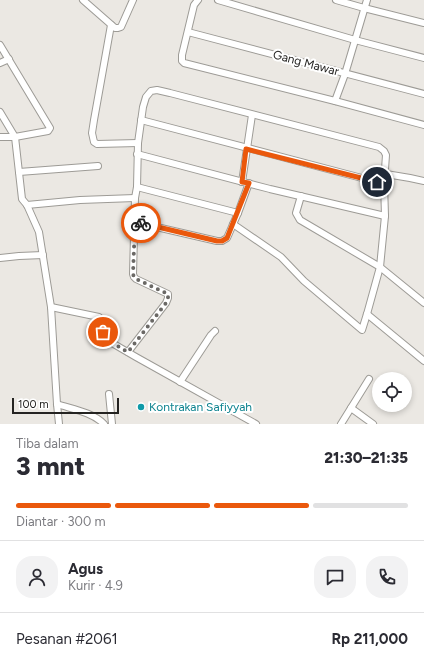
<!DOCTYPE html>
<html lang="id">
<meta charset="utf-8">
<style>
body{margin:0;font-family:Figtree,sans-serif;background:#f2f2f3;color:#2b2b33;height:100vh;display:flex;flex-direction:column;font-size:15px;white-space:nowrap}
*{box-sizing:border-box;margin:0}
p{font-size:13px;color:#7c7c81}
.icon{flex:none;width:22px;height:22px;fill:none;stroke:currentColor;stroke-width:2;stroke-linecap:round;stroke-linejoin:round}
.map{position:relative;height:424px;overflow:hidden}
.drawer{display:flex;flex-direction:column;background:#fff;flex:1}
.drawer>*{flex:none}
.tools{position:absolute;left:372px;top:372px;display:grid;gap:8px}
.tools a{display:grid;place-items:center;width:40px;height:40px;border-radius:50%;background:#fff;box-shadow:0 2px 6px #0003;font-size:20px}
.scale{position:absolute;left:12px;bottom:10px;width:107px;box-sizing:border-box;padding-left:4px;border:2px solid #242321;border-top:0;font-size:11px;line-height:14px;white-space:nowrap;color:#242321;-webkit-text-stroke:3px #fff;paint-order:stroke}
.pin{position:absolute;display:grid;place-items:center;width:34px;height:34px;color:#fff;margin:-17px;border:2px solid #fff;border-radius:50%;box-shadow:0 1px 4px #0007}
.courier{position:absolute;display:grid;place-items:center;width:40px;height:40px;margin:-20px;border:3px solid #ea580c;border-radius:50%;background:#fff;color:#222;box-shadow:0 1px 5px #0007}
.headline em{font-style:normal;font-weight:800}
.headline div{display:flex;flex-direction:column-reverse}
.headline{display:flex;align-items:center;justify-content:space-between;height:68px;padding:0 16px}
h1{font-size:26px;font-weight:800;line-height:30px}
.bar{display:grid;grid-template-columns:repeat(4,1fr);gap:6px 4px;align-content:center;height:48px;padding:0 16px}
.bar i{height:5px;border-radius:3px;background:#e1e1e2}
.bar .selected{background:#ea580c}
.bar p{grid-column:span 4}
.line{display:flex;align-items:center;gap:10px;padding:0 16px;border-top:1px solid #e1e1e2}
.line div{flex:1}
.round{display:grid;place-items:center;flex:none;width:42px;height:42px;border-radius:16px;background:#f2f2f3}
.map>svg:first-child{display:block}
.lines{fill:none;stroke-linecap:round;stroke-linejoin:round}
.minor-casing{stroke:#9d9b96;stroke-width:8}
.minor{stroke:#fff;stroke-width:6}
.done{stroke:#6a6865;stroke-width:4;stroke-dasharray:0 7.2}
.route{stroke:#ea580c;stroke-width:5}
.culture-dot{fill:#0f9aa8;stroke:#fff;stroke-width:1.5}
.labels{text-anchor:middle;stroke-width:4;stroke-linejoin:round;paint-order:stroke}
.street-label{font-size:12px;fill:#242321;stroke:#fff}
.culture-label{font-size:12px;fill:#0d838f;stroke:#fff;text-anchor:start}
</style>
<div class="map">
<svg width="424" height="424" viewBox="0 0 424 424">
<rect width="100%" height="100%" fill="#ebe8e3"/>
<g class="lines">
<g class="minor-casing">
<g id="minor">
<polyline points="83,0 115,28 118,28 121,27 133,0"/>
<polyline points="198,0 194,5 182,55 182,61 184,63 335,101 424,125"/>
<polyline points="218,0 355,40 424,58"/>
<polyline points="336,0 364,8 424,23"/>
<polyline points="111,25 94,120 92,133 94,142 97,144 138,143"/>
<polyline points="188,32 424,94"/>
<polyline points="0,45 50,128 48,131 15,137 0,137"/>
<polyline points="0,63 9,59"/>
<polyline points="335,101 345,74 367,0"/>
<polyline points="0,112 15,137 22,199 27,205 39,232 51,307 57,404 59,424"/>
<polyline points="141,120 377,182 384,183 385,216 380,267 367,314 362,330 304,281 281,257 233,224"/>
<polyline points="137,154 270,189 385,216"/>
<polyline points="19,172 98,166"/>
<polyline points="386,174 410,178 424,181"/>
<polyline points="242,182 252,115"/>
<polyline points="137,187 238,213"/>
<polyline points="301,196 296,213 300,220 380,267 424,303"/>
<polyline points="27,205 80,200 135,198"/>
<polyline points="135,222 217,241 222,241 227,238 238,213 249,183"/>
<polyline points="0,258 19,256 43,255"/>
<polyline points="51,307 99,317 101,319 103,332 112,343 136,357 256,424"/>
<polyline points="367,314 424,361"/>
<polyline points="128,352 166,303 168,298 168,294 136,279 134,277 133,274 135,198 137,187 138,143 143,107 146,97 151,91 157,90 170,93 379,147 384,151 386,155 384,183"/>
<polyline points="180,382 211,335 215,331"/>
<polyline points="109,394 112,424"/>
<path d="M57,404C72,409 92,412 104,424"/>
<polyline points="351,408 373,424"/>
<polyline points="341,424 369,379"/>
</g>
</g>
<use href="#minor" class="minor"/>
</g>
<g class="lines">
<polyline class="done" points="103,332 112,343 128,352 166,303 168,298 168,294 136,279 134,277 133,274 135,222 141,223"/>
<polyline class="route" points="141,223 217,241 222,241 227,238 249,183 242,182 246,149 377,182"/>
</g>
<circle class="culture-dot" cx="141" cy="407" r="4"/>
<g class="labels">
<g class="street-label">
<text transform="translate(306 63) rotate(15)" y="4">Gang Mawar</text>
</g>
<g class="culture-label">
<text x="149" y="411">Kontrakan Safiyyah</text>
</g>
</g>
</svg>
<div class="tools">
<a><svg class="icon" aria-label="locate" viewBox="0 0 24 24"><circle cx="12" cy="12" r="6"/><path d="M12 2v4M12 18v4M2 12h4M18 12h4"/></svg></a>
</div>
<div class="scale">100 m</div>
<div class="pin" style="left:103px;top:332px;background:#ea580c"><svg class="icon" aria-label="bag" viewBox="0 0 24 24"><path d="M5 8h14l-1 12H6zM9 8a3 3 0 0 1 6 0"/></svg></div>
<div class="pin" style="left:377px;top:182px;background:#1f2937"><svg class="icon" aria-label="home" viewBox="0 0 24 24"><path d="M3 11l9-7 9 7M6 9v11h12V9"/></svg></div>
<div class="courier" style="left:141px;top:223px"><svg class="icon" aria-label="bike" viewBox="0 0 24 24"><circle cx="6" cy="16" r="4"/><circle cx="18" cy="16" r="4"/><path d="M6 16l4-8h5l3 8M10 8l3 8H6M13 5h3"/></svg></div>
</div>
<section class="drawer">
<div class="headline"><div><h1>3 mnt</h1><p>Tiba dalam</p></div><em>21:30–21:35</em></div>
<div class="bar"><i class="selected"></i><i class="selected"></i><i class="selected"></i><i></i><p>Diantar · 300 m</p></div>
<div class="line" style="height:72px"><a class="round"><svg class="icon" aria-label="person" viewBox="0 0 24 24"><circle cx="12" cy="8" r="4"/><path d="M4 21q1-7 8-7t8 7"/></svg></a><div><b>Agus</b><p>Kurir · 4.9</p></div><a class="round"><svg class="icon" aria-label="chat" viewBox="0 0 24 24"><path d="M4 5h16v11H9l-5 4z"/></svg></a><a class="round"><svg class="icon" aria-label="phone" viewBox="0 0 24 24"><path d="M5 4h4l2 5-3 2q2 4 5 5l2-3 5 2v4C11 20 4 13 5 4z"/></svg></a></div>
<div class="line" style="height:52px"><div>Pesanan #2061</div><b>Rp 211,000</b></div>
</section>
